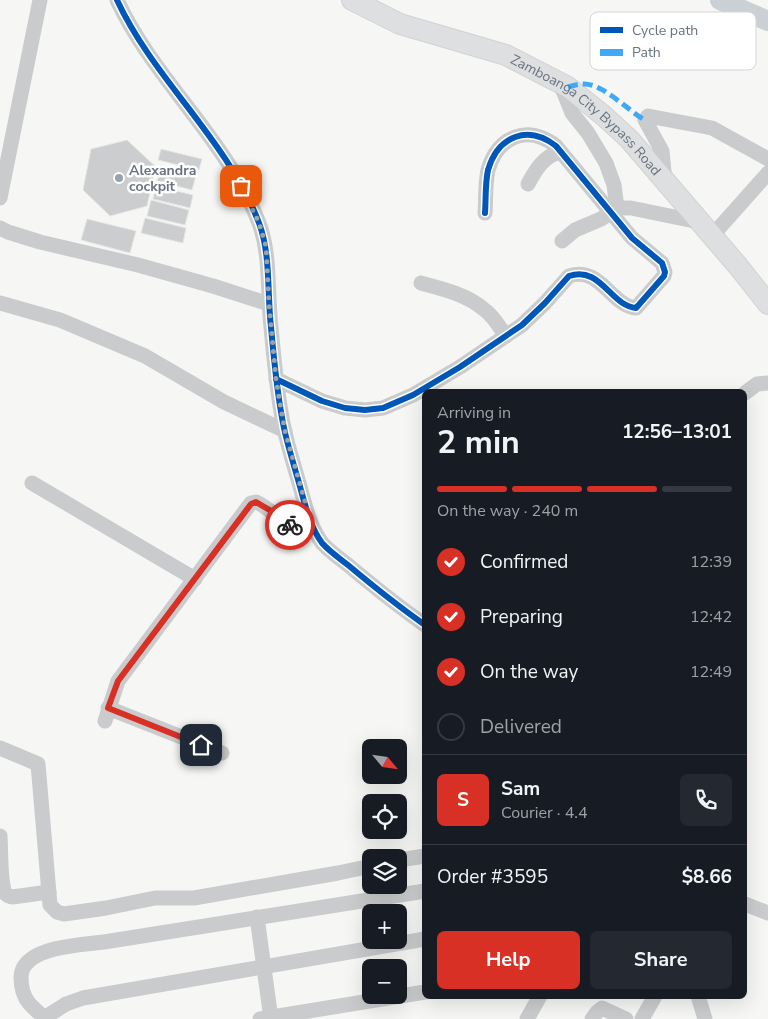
<!DOCTYPE html>
<meta charset="utf-8">
<style>
body{margin:0;font-family:"Nunito Sans",sans-serif;background:#242831;color:#f1f3f6;height:100vh;display:flex;flex-direction:column;font-size:19px;white-space:nowrap}
*{box-sizing:border-box;margin:0}
p{font-size:16px;color:#9ea1a6}
.icon{flex:none;width:28px;height:28px;fill:none;stroke:currentColor;stroke-width:2;stroke-linecap:round;stroke-linejoin:round}
.map{position:relative;flex:1;overflow:hidden}
.panel{position:absolute;left:422px;top:389px;width:325px;height:610px;display:flex;flex-direction:column;background:#171b24;border-radius:8px;box-shadow:0 5px 20px #0002}
.panel>*{flex:none}
.needle{width:32px;rotate:119deg}
.fabs{position:absolute;left:362px;top:739px;display:grid;gap:10px}
.fabs a{display:grid;place-items:center;width:45px;height:45px;border-radius:8px;background:#171b24;box-shadow:0 5px 20px #0002;font-size:25px}
.pin{position:absolute;display:grid;place-items:center;width:42px;height:42px;color:#fff;margin:-21px;border-radius:10px;box-shadow:0 2px 8px #0006}
.courier{position:absolute;display:grid;place-items:center;width:50px;height:50px;margin:-25px;border:4px solid #d93025;border-radius:50%;background:#fff;color:#222;box-shadow:0 1px 6px #0007}
.head em{font-style:normal;font-weight:700}
.head div{display:flex;flex-direction:column-reverse}
.head{display:flex;align-items:center;justify-content:space-between;height:85px;padding:0 15px}
h1{font-size:32px;font-weight:700;line-height:38px}
.bar{display:grid;grid-template-columns:repeat(4,1fr);gap:8px 5px;align-content:center;height:60px;padding:0 15px}
.bar i{height:6px;border-radius:4px;background:#363941}
.bar .selected{background:#d93025}
.bar p{grid-column:span 4}
.line{display:flex;align-items:center;gap:12px;padding:0 15px;border-top:1px solid #363941}
.line div{flex:1}
.round{display:grid;place-items:center;flex:none;width:52px;height:52px;border-radius:8px;background:#242831}
ol{padding:0 15px;list-style:none}
li{display:flex;align-items:center;gap:15px;height:55px}
li p{margin-inline-start:auto}
li .icon{padding:5px;border-radius:50%;background:#d93025;color:#fff;stroke-width:4}
li:last-child{color:#9ea1a6}
li i{width:28px;height:28px;border:2px solid #363941;border-radius:50%}
.primary-button{display:flex;gap:10px;margin-top:auto;padding:10px 15px}
.primary-button a{flex:1;height:58px;border-radius:8px;background:#d93025;color:#fff;font-size:20px;font-weight:700;line-height:58px;text-align:center}
.primary-button a+a{background:#242831;color:#f1f3f6}
.map>svg:first-child{display:block}
.lines{fill:none;stroke-linecap:round;stroke-linejoin:round}
.river{stroke:#cbd0d4;stroke-width:20}
.building{fill:#cccdce;stroke:#e6e6e4}
.major-casing{stroke:#d2d2d3;stroke-width:22}
.minor{stroke:#cacbcc;stroke-width:15}
.major{stroke:#dedfe0;stroke-width:20}
.quiet{stroke:#3fa9f5;stroke-width:5;stroke-dasharray:10 5;stroke-linecap:butt}
.cycleway-casing{stroke:#fff;stroke-width:9}
.cycleway{stroke:#0057b8;stroke-width:6}
.done{stroke:#9aa2aa;stroke-width:5;stroke-dasharray:0 9}
.route{stroke:#d93025;stroke-width:6}
.poi-dot{fill:#9aa2aa;stroke:#fff;stroke-width:2}
.labels{text-anchor:middle;stroke-width:5;stroke-linejoin:round;paint-order:stroke}
.street-label{font-size:14px;fill:#697482;stroke:#fff}
.poi-label{font-size:14px;font-weight:bold;fill:#697482;stroke:#fff;text-anchor:start}
.key{fill:#fff;stroke:#d2d5da;stroke-width:1}
.key-label{font-size:14px;fill:#697482}
</style>
<div class="map">
<svg width="768" height="1019" viewBox="0 0 768 1019">
<rect width="100%" height="100%" fill="#f6f6f5"/>
<g class="lines">
<polyline class="river" points="720,0 768,21"/>
</g>
<g class="building">
<polygon points="127,140 156,167 147,206 110,216 83,190 91,149"/>
<polygon points="161,149 202,159 199,170 158,160"/>
<polygon points="160,166 196,175 192,190 157,181"/>
<polygon points="156,186 193,195 190,208 153,199"/>
<polygon points="151,200 189,210 185,225 147,216"/>
<polygon points="145,218 186,228 183,243 141,233"/>
<polygon points="87,219 136,231 130,253 81,240"/>
</g>
<g class="lines">
<g class="major-casing">
<g id="major">
<path id="s1" d="M352,0L400,24L506,55L568,87L604,116L629,139L738,266L768,304"/>
</g>
</g>
<g class="minor">
<path d="M117,0C154,80 227,139 259,223C271,255 267,293 271,327C274,361 277,395 284,428C288,447 294,465 299,483C305,504 309,525 322,543C329,551 339,558 348,565C373,586 398,606 425,625"/>
<polyline points="560,83 572,113 588,133 606,163 614,185 617,208"/>
<polyline points="665,182 662,151 645,120 648,116 712,128 768,159"/>
<path d="M528,184C536,169 544,156 560,152"/>
<polyline points="0,198 40,0"/>
<polyline points="0,228 8,232 40,242 138,265 213,286 269,304"/>
<polyline points="712,236 768,173"/>
<polyline points="562,241 575,230 601,219 617,208 631,208 699,222"/>
<path d="M421,283C444,289 468,295 486,311C494,317 500,328 506,336"/>
<polyline points="0,303 60,320 145,356 224,402 285,431"/>
<path d="M276,379L322,401L345,408L365,410L383,408L413,395L460,367L522,325L545,303L569,276C600,265 611,306 636,308L664,276L665,272L662,263L632,238L556,146C528,124 498,136 488,170C485,184 486,199 485,213"/>
<polyline points="745,393 757,384 768,383"/>
<polyline points="32,483 195,579"/>
<polyline points="108,708 222,753"/>
<path d="M105,721L118,681L251,503L256,502C271,508 288,530 301,532C305,533 309,531 313,530"/>
<polyline points="0,748 38,764 50,905 57,912 64,914 106,908 155,898 194,898 338,873 371,866"/>
<path d="M0,836C1,849 0,882 5,893C7,896 9,896 12,897L49,892"/>
<polyline points="399,860 425,856"/>
<polyline points="745,904 768,913"/>
<polyline points="257,917 271,1019"/>
<polyline points="698,996 705,1019"/>
<polyline points="44,1018 66,1004 83,998 425,939"/>
<path d="M46,1019C40,1014 34,1009 29,1003C23,996 21,986 21,977C22,946 82,945 104,942L425,891"/>
<polyline points="260,1019 425,992"/>
<polyline points="527,1019 540,996"/>
<polyline points="592,1019 597,1012 602,1008 626,1019"/>
<polyline points="642,1019 655,996"/>
</g>
<use href="#major" class="major"/>
<path class="quiet" d="M568,87C572,86 578,84 583,84C603,83 628,111 645,120"/>
<g class="cycleway-casing">
<g id="cycleway">
<path d="M117,0C154,80 227,139 259,223C271,255 267,293 271,327C274,361 277,395 284,428C288,447 294,465 299,483C305,504 309,525 322,543C329,551 339,558 348,565C373,586 398,606 425,625"/>
<path d="M276,379L322,401L345,408L365,410L383,408L413,395L460,367L522,325L545,303L569,276C600,265 611,306 636,308L664,276L665,272L662,263L632,238L556,146C528,124 498,136 488,170C485,184 486,199 485,213"/>
</g>
</g>
<use href="#cycleway" class="cycleway"/>
</g>
<g class="lines">
<path class="done" d="M241,186L259,223L266,246L269,304L276,379L281,409L285,431L313,530C303,533 298,532 290,525"/>
<polyline class="route" points="201,745 108,708 118,681 251,504 256,502 273,512 290,525"/>
</g>
<circle class="poi-dot" cx="119" cy="178" r="5"/>
<g class="labels">
<g class="street-label">
<text dy="5" stroke="none"><textPath href="#s1" startOffset="265">Zamboanga City Bypass Road</textPath></text>
</g>
<g class="poi-label">
<text x="129" y="175">Alexandra<tspan x="129" dy="16">cockpit</tspan></text>
</g>
</g>
<rect x="590" y="12" width="166" height="58" rx="8" class="key"/>
<rect x="600" y="27" width="23" height="6" fill="#0057b8"/>
<rect x="600" y="49" width="23" height="7" fill="#3fa9f5"/>
<g class="key-label">
<text x="632" y="35">Cycle path</text>
<text x="632" y="57">Path</text>
</g>
</svg>
<div class="fabs">
<a><svg class="needle" viewBox="-14 -14 28 28"><path d="M0-13l5 13h-10z" fill="#e53935"/><path d="M0 13l5-13h-10z" fill="#9ea1a6"/></svg></a>
<a><svg class="icon" aria-label="locate" viewBox="0 0 24 24"><circle cx="12" cy="12" r="6"/><path d="M12 2v4M12 18v4M2 12h4M18 12h4"/></svg></a>
<a><svg class="icon" aria-label="layers" viewBox="0 0 24 24"><path d="M12 4l9 5-9 5-9-5zM3 14l9 5 9-5"/></svg></a>
<a>+</a>
<a>−</a>
</div>
<div class="pin" style="left:241px;top:186px;background:#ea580c"><svg class="icon" aria-label="bag" viewBox="0 0 24 24"><path d="M5 8h14l-1 12H6zM9 8a3 3 0 0 1 6 0"/></svg></div>
<div class="pin" style="left:201px;top:745px;background:#1f2937"><svg class="icon" aria-label="home" viewBox="0 0 24 24"><path d="M3 11l9-7 9 7M6 9v11h12V9"/></svg></div>
<div class="courier" style="left:290px;top:525px"><svg class="icon" aria-label="bike" viewBox="0 0 24 24"><circle cx="6" cy="16" r="4"/><circle cx="18" cy="16" r="4"/><path d="M6 16l4-8h5l3 8M10 8l3 8H6M13 5h3"/></svg></div>
<section class="panel">
<div class="head"><div><h1>2 min</h1><p>Arriving in</p></div><em>12:56–13:01</em></div>
<div class="bar"><i class="selected"></i><i class="selected"></i><i class="selected"></i><i></i><p>On the way · 240 m</p></div>
<ol>
<li><svg class="icon" aria-label="check" viewBox="0 0 24 24"><path d="M5 12l5 5 9-10"/></svg>Confirmed<p>12:39</p></li>
<li><svg class="icon" aria-label="check" viewBox="0 0 24 24"><path d="M5 12l5 5 9-10"/></svg>Preparing<p>12:42</p></li>
<li><svg class="icon" aria-label="check" viewBox="0 0 24 24"><path d="M5 12l5 5 9-10"/></svg>On the way<p>12:49</p></li>
<li><i></i>Delivered</li>
</ol>
<div class="line" style="height:90px"><b class="round" style="background:#d93025;color:#fff">S</b><div><b>Sam</b><p>Courier · 4.4</p></div><a class="round"><svg class="icon" aria-label="phone" viewBox="0 0 24 24"><path d="M5 4h4l2 5-3 2q2 4 5 5l2-3 5 2v4C11 20 4 13 5 4z"/></svg></a></div>
<div class="line" style="height:65px"><div>Order #3595</div><b>$8.66</b></div>
<div class="primary-button"><a>Help</a><a>Share</a></div>
</section>
</div>
